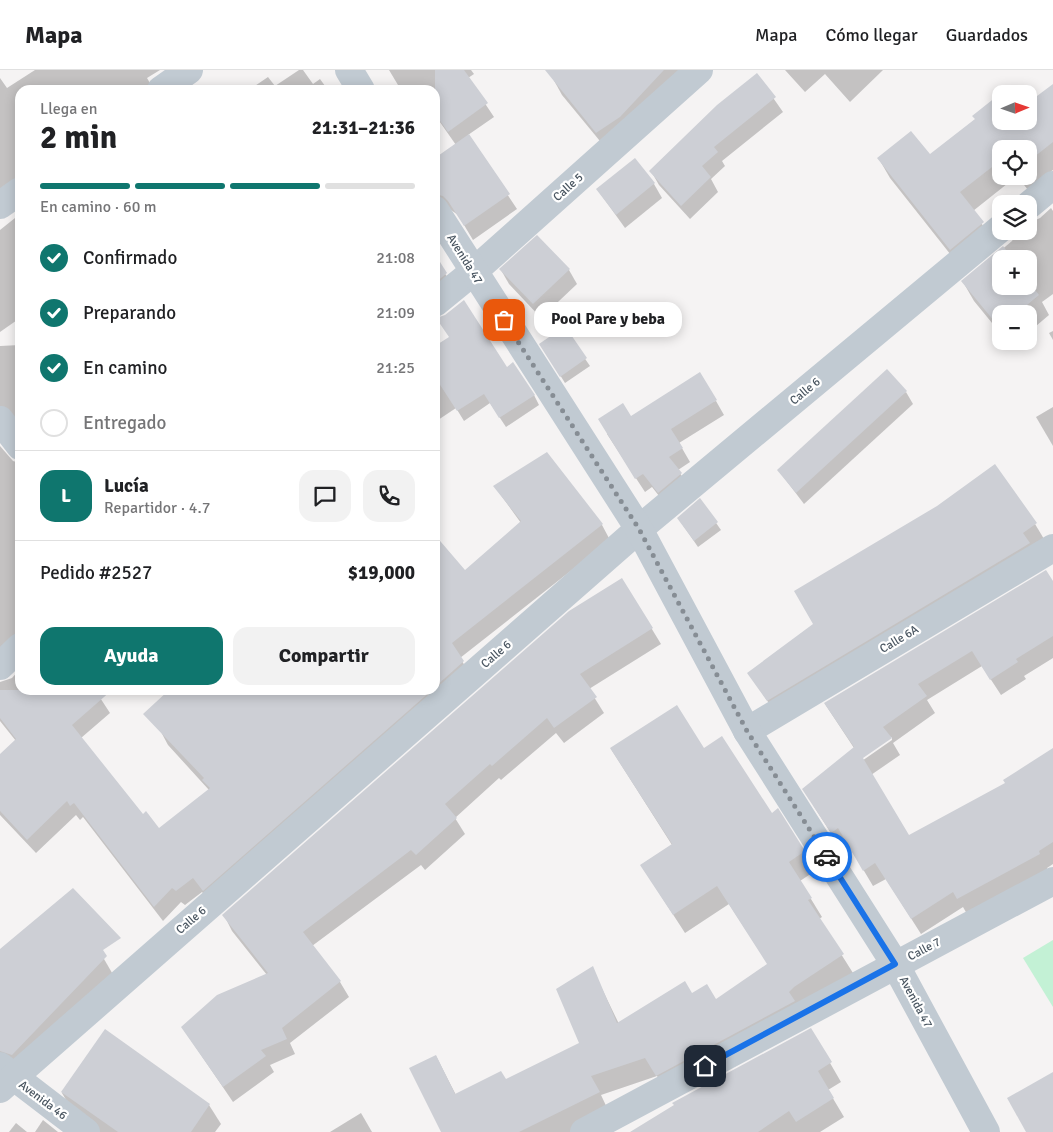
<!DOCTYPE html>
<html lang="es">
<meta charset="utf-8">
<style>
body{margin:0;font-family:Signika,sans-serif;background:#f2f2f2;color:#202124;height:100vh;display:flex;flex-direction:column;font-size:19px;white-space:nowrap}
*{box-sizing:border-box;margin:0}
p{font-size:16px;color:#757577}
.icon{flex:none;width:28px;height:28px;fill:none;stroke:currentColor;stroke-width:2;stroke-linecap:round;stroke-linejoin:round}
.map{position:relative;flex:1;overflow:hidden}
.panel{position:absolute;left:15px;top:15px;width:425px;height:610px;display:flex;flex-direction:column;background:#fff;border-radius:15px;box-shadow:0 2px 12px #0003}
.panel>*{flex:none}
.needle{width:32px;rotate:88deg}
.buttons{position:absolute;left:992px;top:15px;display:grid;gap:10px}
.buttons a{display:grid;place-items:center;width:45px;height:45px;border-radius:10px;background:#fff;box-shadow:0 2px 12px #0003;font-size:25px}
.pin{position:absolute;display:grid;place-items:center;width:42px;height:42px;color:#fff;margin:-21px;border-radius:10px;box-shadow:0 2px 8px #0006}
.courier{position:absolute;display:grid;place-items:center;width:50px;height:50px;margin:-25px;border:4px solid #1a73e8;border-radius:50%;background:#fff;color:#222;box-shadow:0 1px 6px #0007}
.bubble{position:absolute;height:35px;border-radius:15px;background:#fff;box-shadow:0 2px 12px #0003;font-size:16px;font-weight:700;line-height:35px;text-align:center}
.headline em{font-style:normal;font-weight:700}
.headline div{display:flex;flex-direction:column-reverse}
.headline{display:flex;align-items:center;justify-content:space-between;height:85px;padding:0 25px}
h1{font-size:32px;font-weight:700;line-height:38px}
.bar{display:grid;grid-template-columns:repeat(4,1fr);gap:8px 5px;align-content:center;height:60px;padding:0 25px}
.bar i{height:6px;border-radius:4px;background:#e0e0e0}
.bar .active{background:#0f766e}
.bar p{grid-column:span 4}
.line{display:flex;align-items:center;gap:12px;padding:0 25px;border-top:1px solid #e0e0e0}
.line div{flex:1}
.round{display:grid;place-items:center;flex:none;width:52px;height:52px;border-radius:15px;background:#f2f2f2}
ol{padding:0 25px;list-style:none}
li{display:flex;align-items:center;gap:15px;height:55px}
li p{margin-inline-start:auto}
li .icon{padding:5px;border-radius:50%;background:#0f766e;color:#fff;stroke-width:4}
li:last-child{color:#757577}
li i{width:28px;height:28px;border:2px solid #e0e0e0;border-radius:50%}
.button{display:flex;gap:10px;margin-top:auto;padding:10px 25px}
.button a{flex:1;height:58px;border-radius:15px;background:#0f766e;color:#fff;font-size:20px;font-weight:700;line-height:58px;text-align:center}
.button a+a{background:#f2f2f2;color:#202124}
header{display:flex;align-items:center;gap:30px;box-sizing:border-box;height:70px;padding:0 25px;background:#fff;border-bottom:1px solid #e0e0e0}
header strong{font-size:24px}
nav{display:flex;gap:28px;margin-inline-start:auto;font-size:18px}
.map>svg:first-child{display:block}
.green{fill:#c3f1d5}
.shadow{fill:#0003;fill-rule:evenodd}
.building{fill:#cdcfd5}
.lines{fill:none;stroke-linecap:round;stroke-linejoin:round}
.minor{stroke:#c1cad2;stroke-width:28}
.tertiary{stroke:#c1cad2;stroke-width:28}
.done{stroke:#868d94;stroke-width:5;stroke-dasharray:0 9}
.route{stroke:#1a73e8;stroke-width:6}
.labels{text-anchor:middle;stroke-width:4.5;stroke-linejoin:round;paint-order:stroke}
.street-label{font-size:12px;fill:#4a5661;stroke:#fff}
</style>
<header>
<strong>Mapa</strong>
<nav><a>Mapa</a><a>Cómo llegar</a><a>Guardados</a></nav>
</header>
<div class="map">
<svg width="1053" height="1062" viewBox="0 0 1053 1062">
<rect width="100%" height="100%" fill="#f5f3f3"/>
<polygon class="green" points="1053,870 1053,937 1023,888"/>
<g class="shadow">
<polygon points="35,0 160,0 147,8 154,20 20,20 20,109 0,121 0,8 7,18"/>
<polygon points="299,0 303,0 313,14 320,9 328,20 249,20 268,7 275,16"/>
<polygon points="389,0 471,0 474,4 468,8 494,47 468,65 517,139 473,170 458,145 451,140 435,136 435,90 456,75 435,45 435,20 401,20"/>
<polygon points="555,0 691,0 609,82 562,25 551,5"/>
<polygon points="785,0 883,0 850,32 825,4 805,22"/>
<polygon points="757,5 783,42 722,91 725,96 711,109 718,122 690,149 659,115 651,101"/>
<path d="M1053,15V100L1028,120L1017,106L973,141L994,172L962,199L890,108L879,89L929,86L976,49L974,46L1001,24V51H1029V34ZM1001,79H1029V106H1001Z"/>
<polygon points="654,114 662,128 625,158 597,119"/>
<path d="M1051,138L1053,141V224L1042,232L1049,245L1029,262V244H1001V264L974,231L963,212L1012,171L1017,162L1029,161V153L1040,148ZM1001,189H1029V216H1001Z"/>
<polygon points="20,144 20,248 0,262 0,160"/>
<polygon points="435,187 452,215 435,230"/>
<polygon points="501,200 569,200 577,214 541,248 509,214"/>
<polygon points="446,246 506,298 534,325 539,335 506,357 490,333 464,351 456,338 435,352 435,277 450,268"/>
<polygon points="564,258 590,296 565,313 545,281"/>
<polygon points="1053,261 1053,270 1049,263"/>
<polygon points="1007,271 1017,271 1011,276"/>
<polygon points="20,275 20,355 0,352 0,276"/>
<polygon points="906,322 913,334 804,434 779,401"/>
<polygon points="716,331 724,345 679,373 690,392 678,400 689,418 667,436 652,417 645,422 607,364 631,348"/>
<polygon points="1053,337 1053,376 1036,347"/>
<polygon points="0,376 13,391 20,393 20,579 0,599"/>
<polygon points="547,384 602,455 610,470 460,588 472,607 212,834 202,822 185,835 181,832 163,851 83,747 80,750 76,745 36,783 0,745 0,686 16,671 0,651 0,612 12,608 20,599 20,620 95,620 110,643 81,668 143,745 159,760 209,720 168,675 160,660 204,620 435,620 435,527 521,453 495,417"/>
<polygon points="700,430 721,460 698,477 678,448"/>
<polygon points="1035,454 1047,474 780,650 749,603 815,554"/>
<polygon points="622,510 661,574 589,619 604,643 564,673 556,663 501,710 499,708 455,748 465,764 425,800 421,795 312,876 340,912 349,927 290,973 295,984 270,995 274,1002 233,1032 182,957 267,905 232,861 224,845"/>
<path d="M1053,513V588L1024,606L1026,609L1001,625L982,596L927,630L935,643L893,673L900,685L871,705L908,767L1053,690V794L1047,798L1048,801L967,844L963,837L921,864L886,809L873,816L848,774L841,779L813,735L854,678L825,634ZM892,667V670L859,693L857,691Z"/>
<polygon points="611,679 704,679 772,745 777,740 815,801 800,811 822,847 819,849 853,903 668,1024 657,1006 601,1025 609,1042 590,1062 442,1062 436,986 456,1025 506,1011 581,974 592,898 619,954 692,925 715,931 768,894 729,834 685,863 641,795 672,775"/>
<polygon points="0,880 104,889 115,908 23,1003 0,984"/>
<polygon points="811,960 841,1012 828,1020 844,1047 820,1062 663,1062"/>
<polygon points="105,961 209,1035 221,1054 215,1062 97,1062 73,1042 62,1023"/>
<polygon points="361,1043 372,1062 330,1062"/>
<polygon points="43,1050 58,1062 35,1062"/>
<polygon points="16,1053 27,1062 9,1062"/>
</g>
<g class="building">
<polygon points="435,0 464,0 488,33 448,62 435,44"/>
<polygon points="545,0 664,0 620,47 596,63"/>
<polygon points="757,3 776,27 714,77 718,82 702,96 711,107 681,136 649,101 717,35"/>
<polygon points="1053,14 1053,72 1029,91 1029,79 1001,79 1001,90 960,122 984,152 950,180 877,88 911,61 930,84 975,49 972,46 1011,15 1018,24 1001,24 1001,51 1029,51 1029,32"/>
<polygon points="469,64 510,124 464,156 448,131 443,126 435,124 435,88"/>
<polygon points="635,88 655,113 616,145 596,119"/>
<polygon points="537,165 570,199 533,234 499,199"/>
<polygon points="1003,176 1013,189 1001,189 1001,216 1029,216 1029,208 1032,212 1030,213 1039,225 1016,244 1001,244 1001,255 999,257 961,211"/>
<polygon points="435,184 447,203 435,213"/>
<polygon points="464,230 507,297 513,292 535,325 499,348 484,324 457,341 435,307 435,276 449,267 436,248 445,245"/>
<polygon points="565,256 587,288 560,307 539,274"/>
<polygon points="887,299 907,321 796,423 777,400"/>
<polygon points="700,302 717,330 671,359 683,378 669,387 682,403 658,423 643,404 635,409 598,349 623,333 631,346"/>
<polygon points="547,382 603,454 452,573 464,591 435,617 435,465 465,500 521,451 493,416"/>
<polygon points="995,394 1037,453 1023,463 1030,473 767,631 747,603 813,554 794,521 937,436"/>
<polygon points="700,428 718,452 694,471 677,448"/>
<polygon points="1046,500 1053,511 1053,566 1016,589 1018,592 990,610 972,581 918,614 927,626 883,657 892,668 863,688 909,765 1005,713 1003,710 1053,678 1053,772 1039,781 1040,784 957,829 953,822 911,849 875,793 863,801 838,758 831,763 802,719 854,677 824,633"/>
<polygon points="622,508 653,558 580,604 597,627 554,658 547,648 492,696 490,694 445,734 457,748 416,785 411,780 303,862 341,911 282,958 287,969 261,980 266,986 223,1017 181,957 217,925 268,903 222,845 569,541"/>
<polygon points="0,620 112,620 72,655 143,744 146,741 159,758 210,718 202,710 204,708 143,644 169,620 432,620 203,821 193,808 176,821 172,818 154,837 74,733 70,736 67,731 27,770 0,741 0,684 16,669 0,648"/>
<polygon points="677,635 704,678 722,666 772,743 778,738 805,781 789,792 812,828 808,830 844,884 794,917 789,922 795,931 656,1006 645,988 591,1006 600,1022 519,1062 441,1062 409,998 436,985 455,1024 501,1001 506,1009 579,973 556,919 593,896 617,953 685,911 692,923 707,914 716,929 767,894 717,816 673,845 640,795 672,774 610,678"/>
<polygon points="73,818 121,868 103,880 107,886 12,985 0,981 0,879"/>
<polygon points="811,958 832,992 818,1001 834,1028 796,1052 789,1041 758,1062 630,1062 674,1035 672,1033"/>
<polygon points="105,959 210,1034 191,1062 118,1062 61,1022"/>
<polygon points="1053,1002 1053,1062 1026,1062 1007,1028"/>
</g>
<g class="lines">
<g class="minor">
<polyline points="161,20 189,0"/>
<polyline points="0,135 20,121"/>
<polyline points="1029,135 1053,115"/>
<polyline points="435,233 473,202 699,0"/>
<polyline points="0,350 20,376"/>
<polyline points="0,596 20,577"/>
<polyline points="747,661 1053,478"/>
<polyline points="0,996 86,1062"/>
<polyline points="0,1019 639,459 1001,158"/>
<polyline points="584,1062 1053,811"/>
</g>
<g class="tertiary">
<polyline points="349,0 361,20"/>
<polyline points="435,140 639,459 747,661 895,894 986,1062"/>
</g>
</g>
<g class="lines">
<polyline class="done" points="504,250 639,459 747,661 827,787"/>
<polyline class="route" points="705,996 895,894 827,787"/>
</g>
<g class="labels">
<g class="street-label">
<text transform="translate(568 117) rotate(-42)" y="4">Calle 5</text>
<text transform="translate(465 189) rotate(58)" y="4">Avenida 47</text>
<text transform="translate(805 321) rotate(-40)" y="4">Calle 6</text>
<text transform="translate(899 569) rotate(-31)" y="4">Calle 6A</text>
<text transform="translate(496 584) rotate(-41)" y="4">Calle 6</text>
<text transform="translate(191 850) rotate(-41)" y="4">Calle 6</text>
<text transform="translate(924 879) rotate(-28)" y="4">Calle 7</text>
<text transform="translate(916 932) rotate(62)" y="4">Avenida 47</text>
<text transform="translate(43 1030) rotate(37)" y="4">Avenida 46</text>
</g>
</g>
</svg>
<div class="buttons">
<a><svg class="needle" viewBox="-14 -14 28 28"><path d="M0-13l5 13h-10z" fill="#e53935"/><path d="M0 13l5-13h-10z" fill="#757577"/></svg></a>
<a><svg class="icon" aria-label="locate" viewBox="0 0 24 24"><circle cx="12" cy="12" r="6"/><path d="M12 2v4M12 18v4M2 12h4M18 12h4"/></svg></a>
<a><svg class="icon" aria-label="layers" viewBox="0 0 24 24"><path d="M12 4l9 5-9 5-9-5zM3 14l9 5 9-5"/></svg></a>
<a>+</a>
<a>−</a>
</div>
<div class="pin" style="left:504px;top:250px;background:#ea580c"><svg class="icon" aria-label="bag" viewBox="0 0 24 24"><path d="M5 8h14l-1 12H6zM9 8a3 3 0 0 1 6 0"/></svg></div>
<div class="pin" style="left:705px;top:996px;background:#1f2937"><svg class="icon" aria-label="home" viewBox="0 0 24 24"><path d="M3 11l9-7 9 7M6 9v11h12V9"/></svg></div>
<div class="courier" style="left:827px;top:787px"><svg class="icon" aria-label="car" viewBox="0 0 24 24"><path d="M5 17H2v-5l4-1 3-4h7l3 4 3 1v5h-3M9 17h6M6 11h13"/><circle cx="7" cy="17" r="2"/><circle cx="17" cy="17" r="2"/></svg></div>
<div class="bubble" style="left:534px;top:232px;width:148px">Pool Pare y beba</div>
<section class="panel">
<div class="headline"><div><h1>2 min</h1><p>Llega en</p></div><em>21:31–21:36</em></div>
<div class="bar"><i class="active"></i><i class="active"></i><i class="active"></i><i></i><p>En camino · 60 m</p></div>
<ol>
<li><svg class="icon" aria-label="check" viewBox="0 0 24 24"><path d="M5 12l5 5 9-10"/></svg>Confirmado<p>21:08</p></li>
<li><svg class="icon" aria-label="check" viewBox="0 0 24 24"><path d="M5 12l5 5 9-10"/></svg>Preparando<p>21:09</p></li>
<li><svg class="icon" aria-label="check" viewBox="0 0 24 24"><path d="M5 12l5 5 9-10"/></svg>En camino<p>21:25</p></li>
<li><i></i>Entregado</li>
</ol>
<div class="line" style="height:90px"><b class="round" style="background:#0f766e;color:#fff">L</b><div><b>Lucía</b><p>Repartidor · 4.7</p></div><a class="round"><svg class="icon" aria-label="chat" viewBox="0 0 24 24"><path d="M4 5h16v11H9l-5 4z"/></svg></a><a class="round"><svg class="icon" aria-label="phone" viewBox="0 0 24 24"><path d="M5 4h4l2 5-3 2q2 4 5 5l2-3 5 2v4C11 20 4 13 5 4z"/></svg></a></div>
<div class="line" style="height:65px"><div>Pedido #2527</div><b>$19,000</b></div>
<div class="button"><a>Ayuda</a><a>Compartir</a></div>
</section>
</div>
